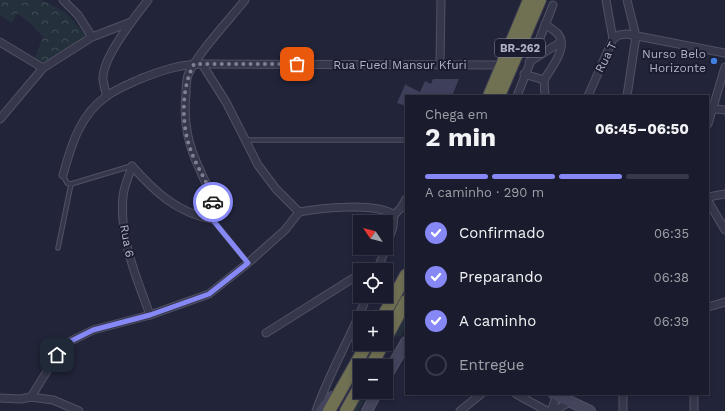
<!DOCTYPE html>
<html lang="pt">
<meta charset="utf-8">
<style>
body{margin:0;font-family:"Work Sans",sans-serif;background:#232434;color:#f1f3f6;height:100vh;display:flex;flex-direction:column;font-size:15px;white-space:nowrap}
*{box-sizing:border-box;margin:0}
p{font-size:13px;color:#9fa1a9}
.icon{flex:none;width:22px;height:22px;fill:none;stroke:currentColor;stroke-width:2;stroke-linecap:round;stroke-linejoin:round}
.map{position:relative;flex:1;overflow:hidden}
.drawer{position:absolute;left:405px;top:95px;width:304px;height:300px;display:flex;flex-direction:column;background:#1a1b2c;border-radius:0px;box-shadow:0 2px 6px #0003,0 0 0 1px #383948}
.drawer>*{flex:none}
.needle{width:26px;rotate:305deg}
.controls{position:absolute;left:353px;top:215px;display:grid;gap:8px}
.controls a{display:grid;place-items:center;width:40px;height:40px;border-radius:0px;background:#1a1b2c;box-shadow:0 2px 6px #0003,0 0 0 1px #383948;font-size:20px}
.pin{position:absolute;display:grid;place-items:center;width:34px;height:34px;color:#fff;margin:-17px;border-radius:8px;box-shadow:0 2px 6px #0006}
.courier{position:absolute;display:grid;place-items:center;width:40px;height:40px;margin:-20px;border:3px solid #8688f6;border-radius:50%;background:#fff;color:#222;box-shadow:0 1px 5px #0007}
.headline em{font-style:normal;font-weight:700}
.headline div{display:flex;flex-direction:column-reverse}
.headline{display:flex;align-items:center;justify-content:space-between;height:68px;padding:0 20px}
h1{font-size:26px;font-weight:700;line-height:30px}
.bar{display:grid;grid-template-columns:repeat(4,1fr);gap:6px 4px;align-content:center;height:48px;padding:0 20px}
.bar i{height:5px;border-radius:3px;background:#383948}
.bar .active{background:#8688f6}
.bar p{grid-column:span 4}
ol{padding:0 20px;list-style:none}
li{display:flex;align-items:center;gap:12px;height:44px}
li p{margin-inline-start:auto}
li .icon{padding:4px;border-radius:50%;background:#8688f6;color:#fff;stroke-width:4}
li:last-child{color:#9fa1a9}
li i{width:22px;height:22px;border:2px solid #383948;border-radius:50%}
.map>svg:first-child{display:block}
.green{fill:#24303b}
.forest{fill:url(#forest-crowns)}
.building{fill:#3e3f5a}
.lines{fill:none;stroke-linecap:round;stroke-linejoin:round}
.lane-casing{stroke:#515165;stroke-width:5.5}
.street-casing{stroke:#515165;stroke-width:9}
.secondary-casing{stroke:#515165;stroke-width:12}
.highway-casing{stroke:#3e3e52;stroke-width:14}
.lane{stroke:#36374a;stroke-width:3.5}
.street{stroke:#36374a;stroke-width:7}
.secondary{stroke:#44445d;stroke-width:10}
.highway{stroke:#707053;stroke-width:12}
.done{stroke:#7f8095;stroke-width:4;stroke-dasharray:0 7.2}
.route{stroke:#8688f6;stroke-width:5}
.shop-dot{fill:#3f7fe0;stroke:#1b1c2f;stroke-width:1.5}
.labels{text-anchor:middle;stroke-width:4;stroke-linejoin:round;paint-order:stroke}
.shield{fill:#1b1c2f;stroke:#848499;stroke-width:1}
.shield-label{font-size:11px;font-weight:bold;fill:#b1b1c6}
.poi-label{font-size:12px;fill:#b1b1c6;stroke:#1b1c2f;text-anchor:end}
.street-label{font-size:12px;fill:#b1b1c6;stroke:#1b1c2f}
</style>
<div class="map">
<svg width="725" height="411" viewBox="0 0 725 411">
<defs>
<pattern id="forest-crowns" width="20" height="18" patternUnits="userSpaceOnUse"><rect width="20" height="18" fill="#24303b"/><path d="M2 6a3 3 0 1 1 6 0M12 15a3 3 0 1 1 6 0" fill="none" stroke="#414c56"/></pattern>
</defs>
<rect width="100%" height="100%" fill="#22243a"/>
<g class="green">
<polygon points="406,311 406,327 401,336 392,337"/>
<polygon points="361,392 369,392 358,411 351,411"/>
</g>
<polygon class="forest" points="0,0 42,0 65,12 88,37 43,66 34,60 43,37 31,24 17,13 12,23 0,15"/>
<polygon class="building" points="433,79 459,79 452,96 406,96 406,106 397,103 406,83 406,85 420,92 425,81 431,84"/>
<g class="lines">
<g class="lane-casing">
<g id="lane">
<polyline points="246,140 406,140"/>
<polyline points="63,175 67,183 71,184 131,166"/>
<polyline points="212,219 248,263"/>
<polyline points="58,248 71,184"/>
</g>
</g>
<g class="street-casing">
<g id="street">
<polyline points="63,0 78,15 92,37"/>
<polyline points="606,0 613,39"/>
<polyline points="627,0 636,36 627,96"/>
<polyline points="0,42 43,68"/>
<polyline points="529,62 561,42"/>
<polyline points="202,64 502,65"/>
<polyline points="440,65 441,0"/>
<polyline points="524,74 544,80"/>
<path d="M544,80C551,68 569,47 558,34C555,31 549,27 545,24"/>
<polyline points="544,80 545,96"/>
<path d="M107,96C105,91 104,85 103,80C101,59 135,17 148,0"/>
<polyline points="517,96 553,5"/>
<polyline points="588,96 613,39 619,35 627,34 725,53"/>
<polyline points="708,108 725,110"/>
<polyline points="0,119 43,68 92,37 131,22"/>
<polyline points="708,124 725,67"/>
<path d="M132,166C154,191 177,213 212,219C217,201 207,187 200,170C188,145 183,122 186,94C186,88 186,81 188,75C196,55 230,19 245,0"/>
<path d="M132,166C129,176 124,186 123,196C119,238 136,276 150,315"/>
<path d="M63,175C71,146 80,114 107,96C116,89 129,84 140,79C160,71 180,64 202,64L226,102L258,165L276,189L299,212"/>
<polyline points="708,197 725,194"/>
<polyline points="708,201 725,230"/>
<path d="M299,212C320,208 377,202 394,215"/>
<polyline points="394,215 401,208 406,199"/>
<polyline points="386,247 393,227 394,215"/>
<polyline points="377,270 386,248"/>
<polyline points="708,307 725,302"/>
<polyline points="266,333 355,277 360,277"/>
<polyline points="516,394 547,411"/>
<polyline points="623,394 623,411"/>
<polyline points="694,394 694,411"/>
<polyline points="31,397 57,355 71,341 93,330 150,315 209,294 248,263 285,230 299,212"/>
<polyline points="0,398 21,399 31,397 53,400 79,411"/>
<path d="M316,411C330,371 352,335 367,296"/>
<polyline points="460,411 481,394"/>
<polyline points="551,411 557,395"/>
<polyline points="553,411 570,402"/>
</g>
</g>
<g class="secondary-casing">
<g id="secondary">
<polyline points="386,377 406,342"/>
<polyline points="554,394 590,411"/>
<polyline points="321,411 332,397"/>
<polyline points="367,411 377,392"/>
</g>
</g>
<g class="highway-casing">
<g id="highway">
<polyline points="489,96 529,0"/>
<polyline points="499,96 540,0"/>
<polyline points="382,318 406,275"/>
<polyline points="386,338 406,301"/>
<polyline points="371,366 383,344"/>
<polyline points="329,411 367,344"/>
<polyline points="346,411 360,386"/>
</g>
</g>
<use href="#lane" class="lane"/>
<use href="#street" class="street"/>
<use href="#secondary" class="secondary"/>
<use href="#highway" class="highway"/>
</g>
<g class="lines">
<path class="done" d="M213,202C210,185 197,168 191,151C181,125 181,88 194,64H297"/>
<polyline class="route" points="57,355 71,341 93,330 150,315 209,294 248,263 212,219 215,209 213,202"/>
</g>
<circle class="shop-dot" cx="714" cy="61" r="4"/>
<g class="labels">
<rect class="shield" x="495" y="39" width="50" height="18" rx="3"/>
<g class="shield-label">
<text x="520" y="52">BR-262</text>
</g>
<g class="poi-label">
<text x="706" y="58">Nurso Belo<tspan x="706" dy="14">Horizonte</tspan></text>
</g>
<g class="street-label">
<text transform="translate(606 57) rotate(-63)" y="4">Rua T</text>
<text x="400" y="69">Rua Fued Mansur Kfuri</text>
<text transform="translate(127 241) rotate(79)" y="4">Rua 6</text>
</g>
</g>
</svg>
<div class="controls">
<a><svg class="needle" viewBox="-14 -14 28 28"><path d="M0-13l5 13h-10z" fill="#e53935"/><path d="M0 13l5-13h-10z" fill="#9fa1a9"/></svg></a>
<a><svg class="icon" aria-label="locate" viewBox="0 0 24 24"><circle cx="12" cy="12" r="6"/><path d="M12 2v4M12 18v4M2 12h4M18 12h4"/></svg></a>
<a>+</a>
<a>−</a>
</div>
<div class="pin" style="left:297px;top:64px;background:#ea580c"><svg class="icon" aria-label="bag" viewBox="0 0 24 24"><path d="M5 8h14l-1 12H6zM9 8a3 3 0 0 1 6 0"/></svg></div>
<div class="pin" style="left:57px;top:355px;background:#1f2937"><svg class="icon" aria-label="home" viewBox="0 0 24 24"><path d="M3 11l9-7 9 7M6 9v11h12V9"/></svg></div>
<div class="courier" style="left:213px;top:202px"><svg class="icon" aria-label="car" viewBox="0 0 24 24"><path d="M5 17H2v-5l4-1 3-4h7l3 4 3 1v5h-3M9 17h6M6 11h13"/><circle cx="7" cy="17" r="2"/><circle cx="17" cy="17" r="2"/></svg></div>
<section class="drawer">
<div class="headline"><div><h1>2 min</h1><p>Chega em</p></div><em>06:45–06:50</em></div>
<div class="bar"><i class="active"></i><i class="active"></i><i class="active"></i><i></i><p>A caminho · 290 m</p></div>
<ol>
<li><svg class="icon" aria-label="check" viewBox="0 0 24 24"><path d="M5 12l5 5 9-10"/></svg>Confirmado<p>06:35</p></li>
<li><svg class="icon" aria-label="check" viewBox="0 0 24 24"><path d="M5 12l5 5 9-10"/></svg>Preparando<p>06:38</p></li>
<li><svg class="icon" aria-label="check" viewBox="0 0 24 24"><path d="M5 12l5 5 9-10"/></svg>A caminho<p>06:39</p></li>
<li><i></i>Entregue</li>
</ol>
</section>
</div>
